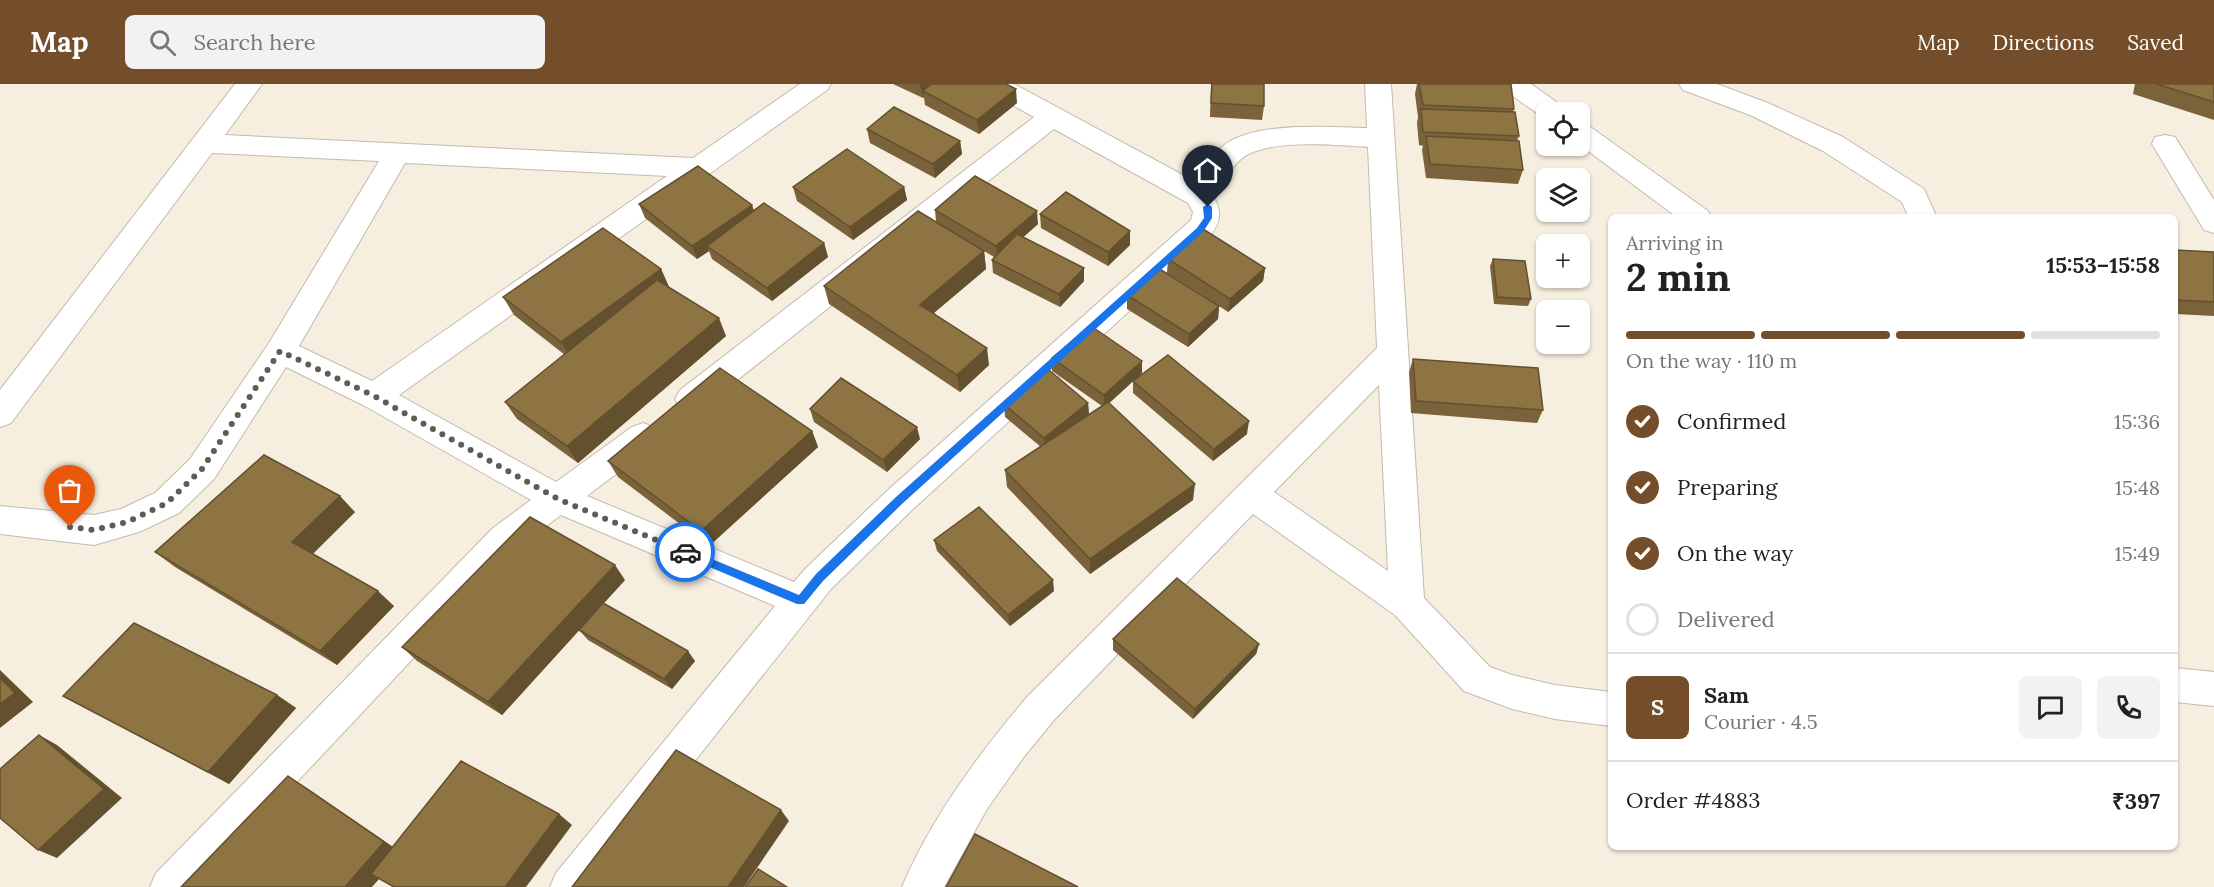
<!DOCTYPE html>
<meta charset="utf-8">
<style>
body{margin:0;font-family:Lora,serif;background:#f2f2f2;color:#222;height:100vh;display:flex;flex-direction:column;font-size:22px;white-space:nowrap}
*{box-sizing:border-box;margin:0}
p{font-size:20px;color:#767676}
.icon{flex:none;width:33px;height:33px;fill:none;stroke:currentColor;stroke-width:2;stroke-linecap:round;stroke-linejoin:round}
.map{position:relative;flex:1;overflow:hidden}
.details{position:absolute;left:1608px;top:130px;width:570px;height:636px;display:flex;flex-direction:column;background:#fff;border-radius:9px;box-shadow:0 2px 4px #0004}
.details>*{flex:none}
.fabs{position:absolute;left:1536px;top:18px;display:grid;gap:12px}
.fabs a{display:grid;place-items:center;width:54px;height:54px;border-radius:9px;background:#fff;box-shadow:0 2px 4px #0004;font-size:30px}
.pin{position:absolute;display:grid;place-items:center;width:51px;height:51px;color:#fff;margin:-62px -26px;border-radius:50% 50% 50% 0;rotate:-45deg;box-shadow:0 0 6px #0007}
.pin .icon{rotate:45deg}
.courier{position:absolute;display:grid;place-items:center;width:60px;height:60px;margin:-30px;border:4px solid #1a73e8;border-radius:50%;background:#fff;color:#222;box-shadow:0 2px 8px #0007}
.overview em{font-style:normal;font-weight:700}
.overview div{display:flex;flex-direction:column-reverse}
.overview{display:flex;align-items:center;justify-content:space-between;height:102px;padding:0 18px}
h1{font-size:39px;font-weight:700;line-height:45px}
.bar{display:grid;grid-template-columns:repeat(4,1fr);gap:9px 6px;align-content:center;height:72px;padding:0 18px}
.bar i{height:8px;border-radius:4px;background:#e0e0e0}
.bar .current{background:#744e2a}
.bar p{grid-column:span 4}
.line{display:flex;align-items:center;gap:15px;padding:0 18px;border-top:2px solid #e0e0e0}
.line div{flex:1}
.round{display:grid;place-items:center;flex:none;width:63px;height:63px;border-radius:9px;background:#f2f2f2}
ol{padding:0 18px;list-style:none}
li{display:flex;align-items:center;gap:18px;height:66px}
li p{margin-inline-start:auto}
li .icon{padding:6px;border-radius:50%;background:#744e2a;color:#fff;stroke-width:4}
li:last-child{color:#767676}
li i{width:33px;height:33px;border:3px solid #e0e0e0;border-radius:50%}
header{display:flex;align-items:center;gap:36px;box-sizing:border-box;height:84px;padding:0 30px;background:#744e2a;color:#fff}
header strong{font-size:28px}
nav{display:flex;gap:33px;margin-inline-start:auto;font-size:21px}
.search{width:420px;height:54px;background:#f2f2f2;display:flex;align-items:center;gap:15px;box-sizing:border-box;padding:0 21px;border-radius:9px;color:#767676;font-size:22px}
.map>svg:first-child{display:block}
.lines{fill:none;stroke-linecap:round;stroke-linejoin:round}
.street-casing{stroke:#c3bbad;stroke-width:2}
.street{fill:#fff;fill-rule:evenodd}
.wall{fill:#7a633a}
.shaded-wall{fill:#63502f}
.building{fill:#8e7343;stroke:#63502f;stroke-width:1.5}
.route{fill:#1a73e8}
.done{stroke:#605c53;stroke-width:6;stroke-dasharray:0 10.8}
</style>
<header>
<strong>Map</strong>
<div class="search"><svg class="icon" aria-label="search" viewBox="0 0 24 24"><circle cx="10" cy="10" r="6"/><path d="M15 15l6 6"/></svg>Search here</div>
<nav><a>Map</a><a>Directions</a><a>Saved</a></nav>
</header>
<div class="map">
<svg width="2214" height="803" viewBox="0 0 2214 803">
<rect width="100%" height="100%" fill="#f6eedf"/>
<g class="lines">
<g class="street-casing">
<g id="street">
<path d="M235,0H262L225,51L693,74L800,0H831L827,6L399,311L556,398L632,343L643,339L654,343L659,352L654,361L587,412L794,498L807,483L888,406L1191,136L1193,128L1188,119L1054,45L702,324L691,328L680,324L675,315L680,306L1034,33L985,6L981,0H1014L1194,97C1202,85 1211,71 1223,62C1254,37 1329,43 1367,44L1365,0H1391L1424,514L1490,583L1512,591L1555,601L1611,608V642L1555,635L1512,625L1464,607L1395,531L1253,430L1054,636L1023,674L987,725L944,803H902C931,734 980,668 1028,612L1377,264L1368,63C1336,61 1267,54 1241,75C1230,85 1222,100 1213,112C1223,129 1220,137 1210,153L912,426L831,505L595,803H550L556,789L775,522L561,431L517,464L198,803H150L156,789L493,444L531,416L363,321L286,283L214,395L179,429L139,448L94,461L0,450V422L94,431L121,425L155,409L190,375L269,259L379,77L212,69L11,339L0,343V306ZM405,79L667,92L372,297L299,262ZM1379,301L1388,487L1274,408Z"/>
<polygon points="1500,0 1531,0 1562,22 1566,28 1546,28 1546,35 1544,34 1504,6"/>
<polygon points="1679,0 1717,0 1768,19 1843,53 1924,105 1937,134 1909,134 1902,118 1823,67 1750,31 1683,6"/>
<polygon points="1580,39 1589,42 1708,127 1712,134 1678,134 1580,61"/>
<polygon points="2165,51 2175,53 2214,116 2214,149 2204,146 2152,60 2155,53"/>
<polygon points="2175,584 2214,588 2214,622 2175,618"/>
</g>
</g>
<use href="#street" class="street"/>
</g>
<g class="wall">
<polygon points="893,0 1006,0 1017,19 979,50 925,21 924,13 923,14"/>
<polygon points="1211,0 1264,0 1264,22 1262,36 1210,33"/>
<polygon points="1417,0 1501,0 1514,25 1513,28 1519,52 1517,57 1523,86 1518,100 1426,94 1422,66 1423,62 1419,61 1417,39 1418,33 1415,10"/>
<polygon points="2135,0 2214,0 2214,36 2133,10"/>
<polygon points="867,45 960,57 962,70 935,94 870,59"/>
<polygon points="793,103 904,103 907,116 853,156 797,117"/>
<polygon points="639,120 824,159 828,173 772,217 712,175 709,167 697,175 645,134"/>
<polygon points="935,126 1038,140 1023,153 1084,197 1060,223 993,189 992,176 994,173 984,167 986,185 934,229 989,281 960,308 829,220 824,202 936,138"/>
<polygon points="1040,130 1130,147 1130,161 1108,182 1041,144"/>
<polygon points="2175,166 2214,168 2214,232 2175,230"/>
<polygon points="1168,175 1265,184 1263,197 1228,228 1219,222 1218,235 1188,263 1127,225 1127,211 1204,212 1167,189"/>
<polygon points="1493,175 1531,215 1528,222 1494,220 1490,182"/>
<polygon points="661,185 669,203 726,252 578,379 517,335 505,318 565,271 514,231 503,213"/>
<polygon points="1052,274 1142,289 1136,295 1247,350 1213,377 1133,309 1133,297 1109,319 1193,416 1090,490 1007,403 1005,386 1041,363 1005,333 1004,320 1088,319 1089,331 1102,322 1052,287"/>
<polygon points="1413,275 1543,326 1537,339 1411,329 1409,288"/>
<polygon points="810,325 920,355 887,388 814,338"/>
<polygon points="812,347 818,363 709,462 618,393 608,377"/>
<polygon points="355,428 313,470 394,522 337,581 175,483 155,468"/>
<polygon points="934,456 1054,507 1010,542 937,467"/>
<polygon points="625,496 603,520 695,577 672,605 588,556 579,546 502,631 417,577 402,563"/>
<polygon points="1113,555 1259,560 1256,570 1193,635 1113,566"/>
<polygon points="277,611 296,624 229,700 63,612"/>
</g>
<g class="shaded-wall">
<polygon points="920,0 940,0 923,7 924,13 923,14"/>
<polygon points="1016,5 1017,19 979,50 977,36"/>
<polygon points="960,57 962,70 935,94 933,80"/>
<polygon points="904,103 907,116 853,156 850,143"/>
<polygon points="752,121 757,135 707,162 709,167 697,175 692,162"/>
<polygon points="1037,127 1038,140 998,176 996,162"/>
<polygon points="1130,147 1130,161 1108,182 1108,168"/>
<polygon points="824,159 828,173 772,217 767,204"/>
<polygon points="984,167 986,185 923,238 920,221"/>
<polygon points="1084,184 1084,197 1060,223 1059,210"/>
<polygon points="1265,184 1263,197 1228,228 1230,215"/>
<polygon points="661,185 669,203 571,275 561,258"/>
<polygon points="1219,222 1218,235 1188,263 1189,250"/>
<polygon points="719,234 726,252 578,379 567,362"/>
<polygon points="987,264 989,281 960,308 957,291"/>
<polygon points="1142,277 1142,289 1104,324 1104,311"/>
<polygon points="1088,319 1089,331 1045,366 1044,354"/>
<polygon points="1249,337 1247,350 1213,377 1214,365"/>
<polygon points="917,343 920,355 887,388 883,376"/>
<polygon points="812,347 818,363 709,462 701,447"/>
<polygon points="1195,400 1193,416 1090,490 1090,475"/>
<polygon points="340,412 355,428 309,473 292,458"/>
<polygon points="615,481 625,496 502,631 488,618"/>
<polygon points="1053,496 1054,507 1010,542 1008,531"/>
<polygon points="378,507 394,522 337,581 320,567"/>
<polygon points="1259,560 1256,570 1193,635 1195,625"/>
<polygon points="688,567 695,577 672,605 664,595"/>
<polygon points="0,586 33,618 0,644"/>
<polygon points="277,611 296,624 229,700 208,688"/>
<polygon points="39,651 57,661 122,714 57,774 38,766"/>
<polygon points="288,692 307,704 402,769 372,803 345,803"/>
<polygon points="781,726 789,737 744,803 728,803"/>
<polygon points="559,730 572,741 526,803 505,803"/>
</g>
<g class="building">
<polygon points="931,0 1006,0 1016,5 977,36 923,7"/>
<polygon points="1212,0 1264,0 1264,22 1211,19"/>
<polygon points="1419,0 1511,0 1514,25 1423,21"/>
<polygon points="2157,0 2214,0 2214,18"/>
<polygon points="894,23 960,57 933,80 867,45"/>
<polygon points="1421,25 1515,28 1519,52 1423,48"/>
<polygon points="1426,52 1519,57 1523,86 1430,80"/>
<polygon points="847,65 904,103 850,143 793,103"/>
<polygon points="698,82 752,121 692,162 639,120"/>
<polygon points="975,92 1037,127 996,162 935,126"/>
<polygon points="1066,108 1130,147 1108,168 1040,130"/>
<polygon points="764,119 824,159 767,204 707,162"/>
<polygon points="918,127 984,167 920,221 987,264 957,291 824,202"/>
<polygon points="603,144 661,185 561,258 503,213"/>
<polygon points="1203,145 1265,184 1230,215 1168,175"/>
<polygon points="1017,150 1084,184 1059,210 992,176"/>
<polygon points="2175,166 2214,168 2214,218 2175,216"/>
<polygon points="1493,175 1525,177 1531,215 1497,213"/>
<polygon points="1158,184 1219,222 1189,250 1127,211"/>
<polygon points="657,196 719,234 567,362 505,318"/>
<polygon points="1091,242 1142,277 1104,311 1052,274"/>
<polygon points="1168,271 1249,337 1214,365 1133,297"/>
<polygon points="1413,275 1538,284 1543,326 1416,317"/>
<polygon points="720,284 812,347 701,447 608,377"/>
<polygon points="1049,286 1088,319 1044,354 1004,320"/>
<polygon points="841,294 917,343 883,376 810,325"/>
<polygon points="1108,318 1195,400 1090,475 1005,386"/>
<polygon points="264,371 340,412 292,458 378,507 320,567 155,468"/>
<polygon points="979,423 1053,496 1008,531 934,456"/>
<polygon points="530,433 615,481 488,618 402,563"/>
<polygon points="1177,494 1259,560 1195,625 1113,555"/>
<polygon points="603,519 688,567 664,595 579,546"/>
<polygon points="134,539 277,611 208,688 63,612"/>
<polygon points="0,594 15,609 0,620"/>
<polygon points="39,651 104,705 38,766 0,734 0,685"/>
<polygon points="676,666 781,726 728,803 572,803"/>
<polygon points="461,677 559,730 505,803 394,803 371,790"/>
<polygon points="288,692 384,758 345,803 181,803"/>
<polygon points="975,750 1078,803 946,803"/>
<polygon points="758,785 787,803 745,803"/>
</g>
<polygon class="route" points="1208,120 1212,123 1212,134 1203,148 903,419 823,497 804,520 797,520 681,471 681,465 685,464 799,511 816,490 896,413 1197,144 1204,134 1203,123"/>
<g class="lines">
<polyline class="done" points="70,443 94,446 127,438 167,419 202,385 280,267 374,312 558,415 685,468"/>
</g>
</svg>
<div class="fabs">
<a><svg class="icon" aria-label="locate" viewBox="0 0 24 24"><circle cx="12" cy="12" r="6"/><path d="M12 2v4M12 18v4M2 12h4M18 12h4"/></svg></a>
<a><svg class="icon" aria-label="layers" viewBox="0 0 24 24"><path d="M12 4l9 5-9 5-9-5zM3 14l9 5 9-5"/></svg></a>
<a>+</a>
<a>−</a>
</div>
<div class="pin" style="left:70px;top:443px;background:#ea580c"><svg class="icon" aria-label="bag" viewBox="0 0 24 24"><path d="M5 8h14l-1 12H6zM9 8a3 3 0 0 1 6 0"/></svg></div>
<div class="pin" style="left:1208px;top:123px;background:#1f2937"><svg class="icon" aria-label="home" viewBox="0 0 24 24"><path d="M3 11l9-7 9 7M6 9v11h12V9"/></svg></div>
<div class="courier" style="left:685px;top:468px"><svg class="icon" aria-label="car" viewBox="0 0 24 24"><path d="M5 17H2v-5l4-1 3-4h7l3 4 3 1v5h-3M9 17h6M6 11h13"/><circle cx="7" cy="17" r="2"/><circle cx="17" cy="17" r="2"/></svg></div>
<section class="details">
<div class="overview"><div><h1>2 min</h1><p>Arriving in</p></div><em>15:53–15:58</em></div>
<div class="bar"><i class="current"></i><i class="current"></i><i class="current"></i><i></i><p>On the way · 110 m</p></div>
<ol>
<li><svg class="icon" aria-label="check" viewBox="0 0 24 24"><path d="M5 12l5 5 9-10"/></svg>Confirmed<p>15:36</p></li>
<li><svg class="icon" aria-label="check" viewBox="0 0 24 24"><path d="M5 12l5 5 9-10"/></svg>Preparing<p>15:48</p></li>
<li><svg class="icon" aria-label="check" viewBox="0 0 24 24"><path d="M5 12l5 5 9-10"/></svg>On the way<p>15:49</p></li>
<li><i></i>Delivered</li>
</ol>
<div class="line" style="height:108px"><b class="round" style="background:#744e2a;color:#fff">S</b><div><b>Sam</b><p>Courier · 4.5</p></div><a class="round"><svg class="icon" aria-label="chat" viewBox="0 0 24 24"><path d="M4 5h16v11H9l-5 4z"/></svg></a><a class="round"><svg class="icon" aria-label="phone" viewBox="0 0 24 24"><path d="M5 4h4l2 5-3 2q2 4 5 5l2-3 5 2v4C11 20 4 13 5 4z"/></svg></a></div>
<div class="line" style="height:78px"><div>Order #4883</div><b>₹397</b></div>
</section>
</div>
